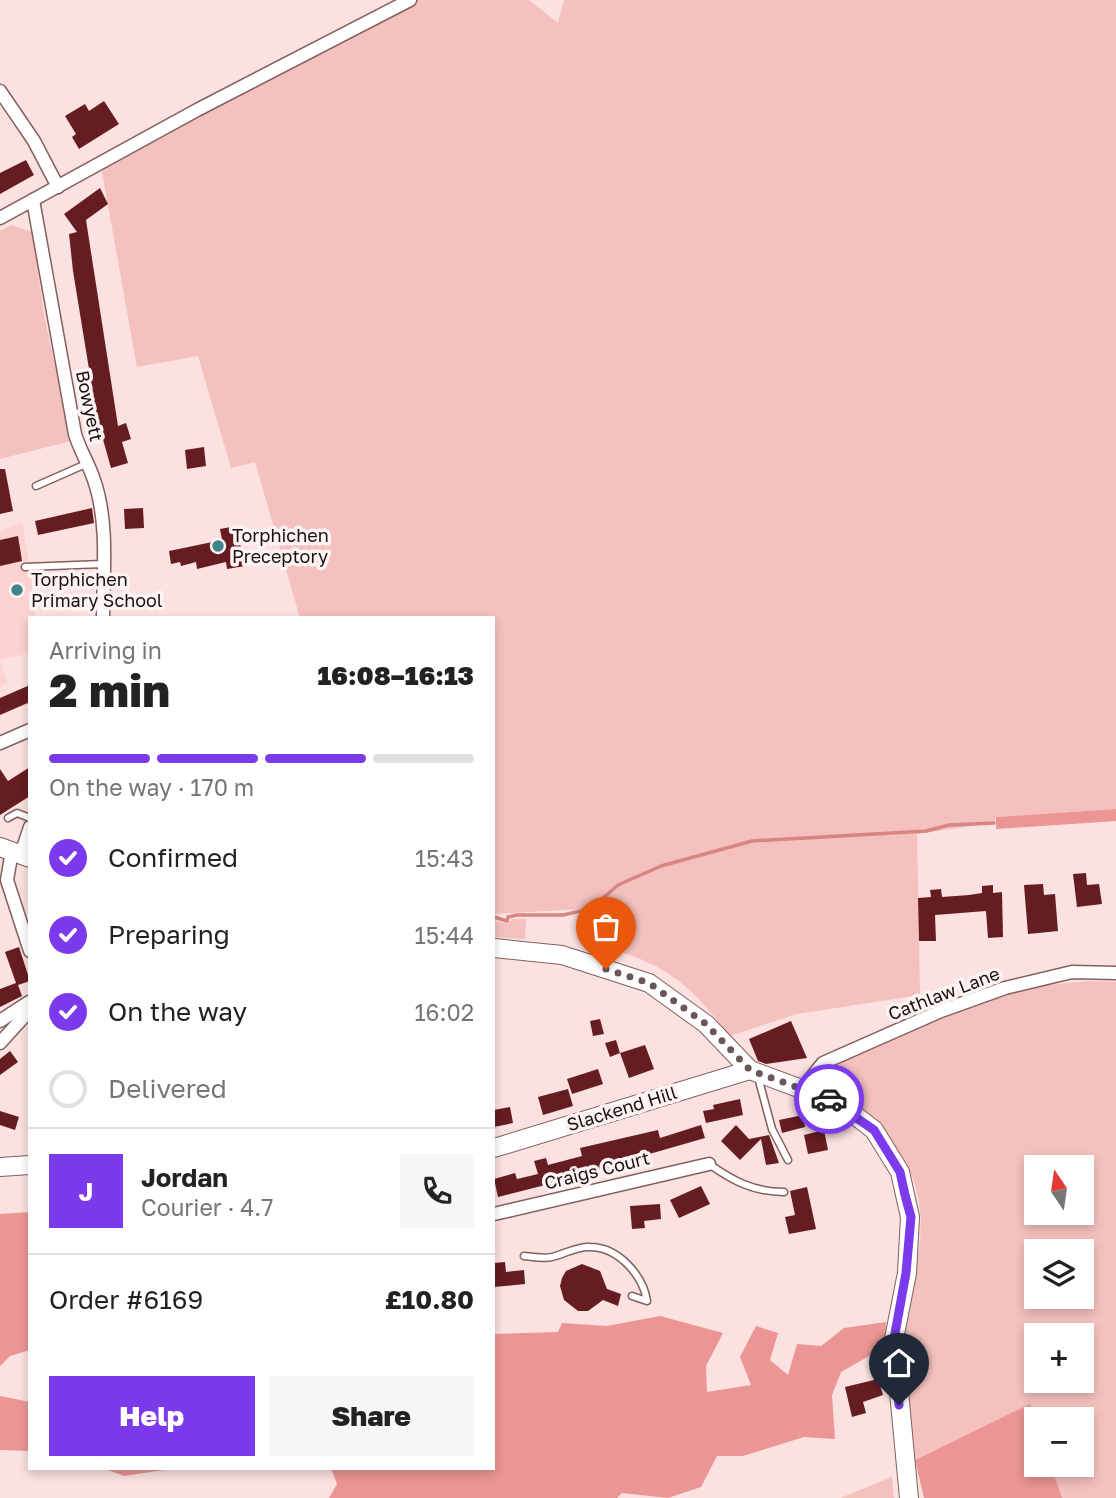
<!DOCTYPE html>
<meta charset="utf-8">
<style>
body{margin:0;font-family:"Golos Text",sans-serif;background:#f6f6f6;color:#222;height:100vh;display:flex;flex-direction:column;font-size:26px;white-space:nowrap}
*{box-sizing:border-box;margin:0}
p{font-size:23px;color:#767676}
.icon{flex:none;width:38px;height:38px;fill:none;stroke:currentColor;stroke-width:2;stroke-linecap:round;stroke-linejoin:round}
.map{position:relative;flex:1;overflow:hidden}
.details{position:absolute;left:28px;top:616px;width:467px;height:854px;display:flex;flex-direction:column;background:#fff;border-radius:0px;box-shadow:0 4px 10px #0003}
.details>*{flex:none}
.needle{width:46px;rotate:347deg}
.fabs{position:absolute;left:1024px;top:1155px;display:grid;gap:14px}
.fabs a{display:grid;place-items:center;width:70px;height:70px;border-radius:0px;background:#fff;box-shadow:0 4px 10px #0003;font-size:35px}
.pin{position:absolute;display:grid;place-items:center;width:60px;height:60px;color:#fff;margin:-72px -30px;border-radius:50% 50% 50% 0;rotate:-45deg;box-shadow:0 0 7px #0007}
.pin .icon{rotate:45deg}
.courier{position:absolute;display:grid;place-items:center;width:70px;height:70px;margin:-35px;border:5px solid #7c3aed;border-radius:50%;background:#fff;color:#222;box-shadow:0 2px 9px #0007}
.headline em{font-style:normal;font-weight:800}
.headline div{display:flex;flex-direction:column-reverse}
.headline{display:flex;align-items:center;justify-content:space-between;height:119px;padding:0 21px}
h1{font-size:46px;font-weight:800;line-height:52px}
.bar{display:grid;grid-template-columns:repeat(4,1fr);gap:10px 7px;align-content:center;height:84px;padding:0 21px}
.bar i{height:9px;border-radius:5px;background:#e0e0e0}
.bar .on{background:#7c3aed}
.bar p{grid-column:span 4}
.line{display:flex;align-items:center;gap:18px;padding:0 21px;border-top:2px solid #e0e0e0}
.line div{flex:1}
.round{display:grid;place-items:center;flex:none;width:74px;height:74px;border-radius:0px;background:#f6f6f6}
ol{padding:0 21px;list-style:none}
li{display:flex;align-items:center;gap:21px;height:77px}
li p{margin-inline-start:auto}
li .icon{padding:7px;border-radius:50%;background:#7c3aed;color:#fff;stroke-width:4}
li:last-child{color:#767676}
li i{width:38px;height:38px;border:4px solid #e0e0e0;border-radius:50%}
.button{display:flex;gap:14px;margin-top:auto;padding:14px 21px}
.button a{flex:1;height:80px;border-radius:0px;background:#7c3aed;color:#fff;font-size:28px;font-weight:800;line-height:80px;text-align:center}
.button a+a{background:#f6f6f6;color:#222}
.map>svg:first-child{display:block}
.built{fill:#fcd3d1}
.green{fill:#f4c1be;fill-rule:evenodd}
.forest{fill:#eb9694}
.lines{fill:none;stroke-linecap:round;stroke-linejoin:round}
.stream{stroke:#d88583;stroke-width:3.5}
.building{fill:#651d21}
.lane-casing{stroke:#835f5d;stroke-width:9}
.street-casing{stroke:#835f5d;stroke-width:15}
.secondary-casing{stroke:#835f5d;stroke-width:20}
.lane{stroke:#fff;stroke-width:6}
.street{stroke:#fff;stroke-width:12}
.secondary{stroke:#fff;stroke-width:18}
.done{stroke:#6a5858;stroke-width:7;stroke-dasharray:0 12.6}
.route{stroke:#7c3aed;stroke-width:9}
.poi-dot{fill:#3e868b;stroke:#fcf3f3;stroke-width:2.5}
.labels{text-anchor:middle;stroke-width:7;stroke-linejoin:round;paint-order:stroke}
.street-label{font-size:18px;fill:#1c0f0e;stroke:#fcf3f3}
.poi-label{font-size:18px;fill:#1c0f0e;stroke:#fcf3f3;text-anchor:start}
</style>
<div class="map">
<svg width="1116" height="1498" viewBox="0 0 1116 1498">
<rect width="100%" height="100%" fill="#fbe1e0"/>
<polygon class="built" points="23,522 36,618 30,618 30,653 0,660 7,683 0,686 0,531"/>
<g class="green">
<path d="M416,0H529L558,23L564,0H1116V809L996,817L994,823L917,834L920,995L797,1014L730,1036C681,973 660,962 584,941L581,909L494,914V618H300L255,462L231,468L198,356L137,367L102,172L108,162Z"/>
<polygon points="11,225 32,232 45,320 71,441 0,459 0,231"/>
<polygon points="512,919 526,919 525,939 494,937 494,921 508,924"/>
<path d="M1088,981L1116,982V1498H1062L1051,1465H1082V1419H1036V1422L1030,1405L910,1462C905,1421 900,1381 903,1340C908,1285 934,1231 912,1177C904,1157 887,1131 869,1117C859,1109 844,1102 836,1092C830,1084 832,1075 832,1066L838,1062L922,1025L1028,987ZM1036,1167H1082V1213H1036ZM1036,1251H1082V1297H1036ZM1036,1335H1082V1381H1036Z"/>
<polygon points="892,1477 894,1498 840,1498"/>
</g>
<g class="forest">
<polygon points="1116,809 1116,821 996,829 996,817"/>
<polygon points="30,1212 30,1350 10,1356 0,1366 0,1214"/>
<polygon points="660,1316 723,1333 706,1366 707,1392 751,1385 740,1357 756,1326 778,1333 770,1360 788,1375 797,1344 821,1346 844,1328 886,1322 885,1347 841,1372 832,1395 835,1439 804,1437 743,1456 717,1456 701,1487 668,1498 622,1493 617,1498 329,1498 337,1484 331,1468 494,1468 494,1334 558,1332 562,1323 607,1326"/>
<polygon points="0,1396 30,1402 30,1451 0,1450"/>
<polygon points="1030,1404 1036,1422 1036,1465 1051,1465 1062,1498 924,1498 915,1460"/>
<polygon points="102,1468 177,1468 124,1476"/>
</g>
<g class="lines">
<polyline class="stream" points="494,917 507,921 508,917 517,915 563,915 585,910 594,906 618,885 661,866 752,841 926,831 949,825 994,823"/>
</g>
<g class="building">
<polygon points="104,101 119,124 79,149 72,137 76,134 65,116 85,104 89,111"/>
<polygon points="26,160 34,175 0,194 0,173"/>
<polygon points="100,188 108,204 86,220 118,426 126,423 131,439 122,442 128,463 111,468 97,418 73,271 69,234 77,232 64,214"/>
<polygon points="204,447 206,466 187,469 185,450"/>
<polygon points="0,469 5,469 13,511 0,514"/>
<polygon points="92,508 94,523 38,535 35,521"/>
<polygon points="143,508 144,528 125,529 124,509"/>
<polygon points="236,526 245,566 227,569 226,562 197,569 196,562 181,566 180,562 171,564 169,551 222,540 220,529"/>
<polygon points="18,536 22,561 0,566 0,540"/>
<polygon points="30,685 30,702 0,715 0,698"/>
<polygon points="30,767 30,796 0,815 0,769 8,781"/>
<polygon points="1086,873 1087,885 1099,884 1102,904 1077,907 1073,874"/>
<polygon points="1043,884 1044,895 1055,894 1058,931 1028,934 1024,885"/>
<polygon points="993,885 993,893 1002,892 1003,937 988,938 986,911 935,915 936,941 919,941 918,898 931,897 930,890 941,889 942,897 969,895 982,893 982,886"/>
<polygon points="19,947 30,981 18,985 22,996 0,1007 0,989 16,983 5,952"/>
<polygon points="600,1019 604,1034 593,1036 590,1021"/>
<polygon points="791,1021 807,1058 766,1064 758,1061 749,1039"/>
<polygon points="616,1040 620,1053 610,1057 605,1043"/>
<polygon points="645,1045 654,1069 629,1078 620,1053"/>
<polygon points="10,1051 18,1062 0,1075 0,1059"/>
<polygon points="598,1069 603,1084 572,1094 567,1079"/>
<polygon points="568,1089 573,1106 543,1115 538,1097"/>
<polygon points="740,1099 743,1115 706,1123 703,1111 714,1109 713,1105"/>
<polygon points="510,1107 513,1123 494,1127 494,1110"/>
<polygon points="0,1111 19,1117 15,1130 0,1125"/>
<polygon points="803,1115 805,1127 782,1133 779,1120"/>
<polygon points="701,1125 705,1138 646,1155 645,1152 614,1160 616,1167 498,1197 494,1179 515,1173 517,1179 538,1174 534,1161 546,1158 548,1165 582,1156 580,1148 658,1130 660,1138"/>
<polygon points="736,1125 749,1139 769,1135 779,1163 766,1165 761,1139 740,1160 721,1141"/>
<polygon points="824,1130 828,1150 808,1154 804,1135"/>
<polygon points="701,1186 710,1204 679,1218 670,1200"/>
<polygon points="807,1187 816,1229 789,1234 785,1217 795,1215 790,1191"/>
<polygon points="660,1204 661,1219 644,1221 645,1228 632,1229 630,1206"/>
<polygon points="505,1262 506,1272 524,1270 525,1284 494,1287 494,1263"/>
<polygon points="582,1264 600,1271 607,1289 621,1294 618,1306 603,1300 588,1311 578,1311 564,1300 560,1286 562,1278 566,1271"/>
<polygon points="878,1379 883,1395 863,1402 866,1413 852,1417 845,1387"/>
</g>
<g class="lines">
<g class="lane-casing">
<g id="lane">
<polyline points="36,486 86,464"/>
<polyline points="25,567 103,564"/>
<polyline points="8,818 17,813 30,818"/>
<polyline points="758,1077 772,1129 788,1160"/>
<path d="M709,1164C733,1181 754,1192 784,1192"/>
<path d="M524,1256C533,1257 544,1259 552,1257C565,1254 577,1246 590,1247C618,1247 643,1275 647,1301L632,1296"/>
</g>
</g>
<g class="street-casing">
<g id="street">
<polyline points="0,91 34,141 58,187"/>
<path d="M33,200L75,434C80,451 89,464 94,480C109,523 103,574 103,618"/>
<polyline points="0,218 197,110 410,0"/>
<polyline points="0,743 30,730"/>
<polyline points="12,851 7,880 30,951"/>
<polyline points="21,854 30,827"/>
<polyline points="0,1021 29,1002"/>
<polyline points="0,1043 30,1010"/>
<polyline points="802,1089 823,1063 941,1011 1005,988 1072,972 1116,973"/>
<polyline points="494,1214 709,1164"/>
</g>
</g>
<g class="secondary-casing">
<g id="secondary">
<polyline points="0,847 30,858"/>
<polyline points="494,948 562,955 649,983 706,1024 750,1070 839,1103 874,1130 900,1172 910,1217 907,1273 894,1339 909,1498"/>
<polyline points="494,1148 750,1070"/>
<polyline points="0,1167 30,1165"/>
</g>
</g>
<use href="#lane" class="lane"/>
<use href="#street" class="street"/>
<use href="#secondary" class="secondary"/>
</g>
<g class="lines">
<polyline class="done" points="606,969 649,983 706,1024 750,1070 829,1099"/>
<polyline class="route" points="829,1099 874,1130 900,1172 905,1195 911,1217 906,1273 894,1339 899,1405"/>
</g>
<g class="poi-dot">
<circle cx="218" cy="546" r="7"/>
<circle cx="17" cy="590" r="7"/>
</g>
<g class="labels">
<g class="street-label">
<text transform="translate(89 406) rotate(78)" y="6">Bowyett</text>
<text transform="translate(944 994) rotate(-21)" y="6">Cathlaw Lane</text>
<text transform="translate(622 1109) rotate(-17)" y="6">Slackend Hill</text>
<text transform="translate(597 1171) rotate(-14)" y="6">Craigs Court</text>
</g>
<g class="poi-label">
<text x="232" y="542">Torphichen<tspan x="232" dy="21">Preceptory</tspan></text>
<text x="31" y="586">Torphichen<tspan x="31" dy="21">Primary School</tspan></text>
</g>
</g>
</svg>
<div class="fabs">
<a><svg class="needle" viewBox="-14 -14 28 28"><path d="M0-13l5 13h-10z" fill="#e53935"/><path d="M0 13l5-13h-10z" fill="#767676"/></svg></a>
<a><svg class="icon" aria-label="layers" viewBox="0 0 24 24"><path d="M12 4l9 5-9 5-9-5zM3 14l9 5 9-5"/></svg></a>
<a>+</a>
<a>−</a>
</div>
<div class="pin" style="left:606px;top:969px;background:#ea580c"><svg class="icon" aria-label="bag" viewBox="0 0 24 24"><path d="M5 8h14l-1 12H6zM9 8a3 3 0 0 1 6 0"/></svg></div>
<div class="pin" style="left:899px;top:1405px;background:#1f2937"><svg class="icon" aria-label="home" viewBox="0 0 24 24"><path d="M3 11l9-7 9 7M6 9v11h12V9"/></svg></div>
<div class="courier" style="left:829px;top:1099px"><svg class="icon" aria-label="car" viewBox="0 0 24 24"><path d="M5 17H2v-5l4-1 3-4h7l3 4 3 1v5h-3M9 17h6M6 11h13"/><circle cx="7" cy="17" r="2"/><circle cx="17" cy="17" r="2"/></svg></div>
<section class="details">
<div class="headline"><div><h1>2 min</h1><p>Arriving in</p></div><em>16:08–16:13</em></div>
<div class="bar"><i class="on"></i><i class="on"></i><i class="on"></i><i></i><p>On the way · 170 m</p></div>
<ol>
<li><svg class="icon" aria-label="check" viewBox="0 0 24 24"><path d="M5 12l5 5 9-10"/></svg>Confirmed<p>15:43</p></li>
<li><svg class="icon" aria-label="check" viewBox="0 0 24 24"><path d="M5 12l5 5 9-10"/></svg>Preparing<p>15:44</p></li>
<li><svg class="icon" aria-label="check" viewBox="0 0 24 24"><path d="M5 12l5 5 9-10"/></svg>On the way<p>16:02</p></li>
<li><i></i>Delivered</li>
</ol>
<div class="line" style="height:126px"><b class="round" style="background:#7c3aed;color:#fff">J</b><div><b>Jordan</b><p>Courier · 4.7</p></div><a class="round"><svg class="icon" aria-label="phone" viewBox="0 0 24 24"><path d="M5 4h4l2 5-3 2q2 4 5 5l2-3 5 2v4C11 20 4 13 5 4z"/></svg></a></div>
<div class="line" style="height:91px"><div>Order #6169</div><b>£10.80</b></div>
<div class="button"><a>Help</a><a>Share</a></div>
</section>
</div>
